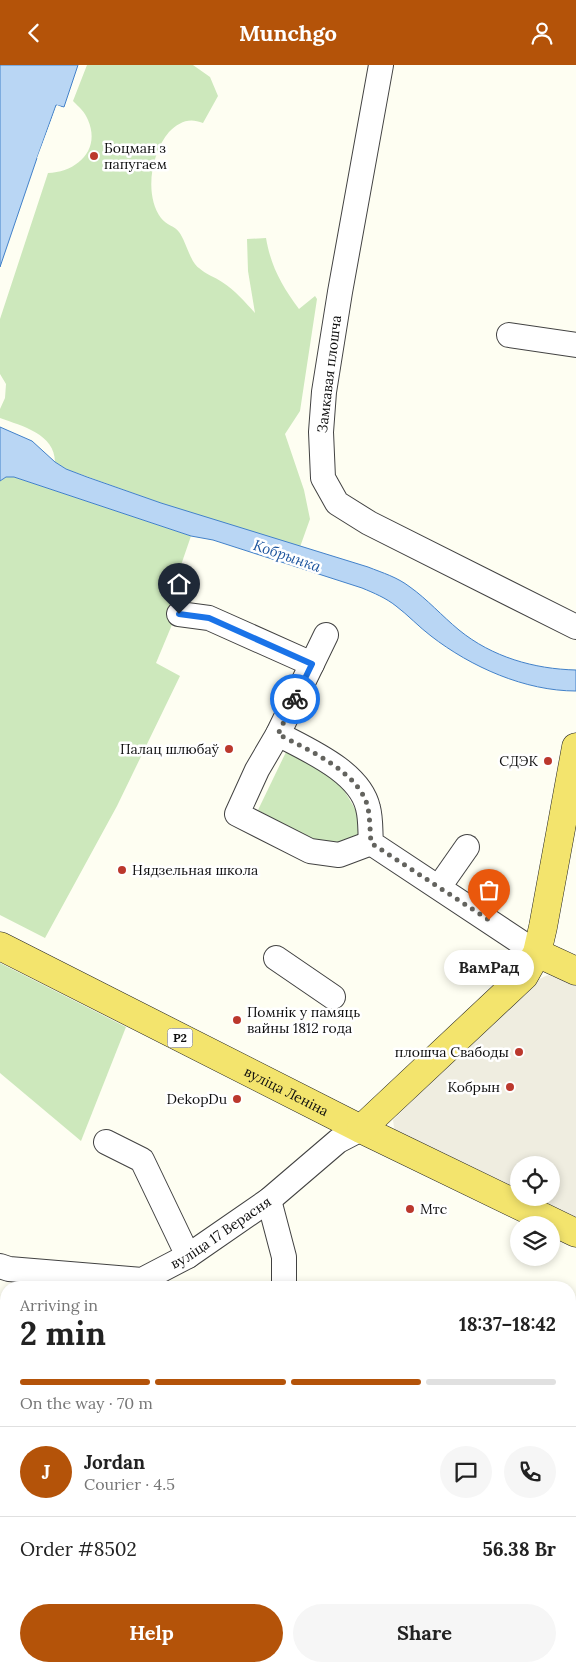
<!DOCTYPE html>
<meta charset="utf-8">
<style>
body{margin:0;font-family:Lora,serif;background:#f6f6f6;color:#222;height:100vh;display:flex;flex-direction:column;font-size:19px;white-space:nowrap}
*{box-sizing:border-box;margin:0}
p{font-size:16px;color:#767676}
.icon{flex:none;width:28px;height:28px;fill:none;stroke:currentColor;stroke-width:2;stroke-linecap:round;stroke-linejoin:round}
.map{position:relative;flex:1;overflow:hidden}
.details{position:absolute;left:0px;top:1216px;width:576px;height:391px;display:flex;flex-direction:column;background:#fff;border-radius:20px 20px 0 0;box-shadow:0 2px 8px #0003}
.details>*{flex:none}
.buttons{position:absolute;left:510px;top:1091px;display:grid;gap:10px}
.buttons a{display:grid;place-items:center;width:50px;height:50px;border-radius:50%;background:#fff;box-shadow:0 2px 8px #0003;font-size:25px}
.pin{position:absolute;display:grid;place-items:center;width:42px;height:42px;color:#fff;margin:-51px -21px;border-radius:50% 50% 50% 0;rotate:-45deg;box-shadow:0 0 5px #0007}
.pin .icon{rotate:45deg}
.courier{position:absolute;display:grid;place-items:center;width:50px;height:50px;margin:-25px;border:4px solid #1a73e8;border-radius:50%;background:#fff;color:#222;box-shadow:0 1px 6px #0007}
.bubble{position:absolute;height:35px;border-radius:18px;background:#fff;box-shadow:0 2px 8px #0003;font-size:16px;font-weight:800;line-height:35px;text-align:center}
.overview em{font-style:normal;font-weight:800}
.overview div{display:flex;flex-direction:column-reverse}
.overview{display:flex;align-items:center;justify-content:space-between;height:85px;padding:0 20px}
h1{font-size:32px;font-weight:800;line-height:38px}
.bar{display:grid;grid-template-columns:repeat(4,1fr);gap:8px 5px;align-content:center;height:60px;padding:0 20px}
.bar i{height:6px;border-radius:4px;background:#e0e0e0}
.bar .current{background:#b45309}
.bar p{grid-column:span 4}
.line{display:flex;align-items:center;gap:12px;padding:0 20px;border-top:1px solid #e0e0e0}
.line div{flex:1}
.round{display:grid;place-items:center;flex:none;width:52px;height:52px;border-radius:26px;background:#f6f6f6}
.button{display:flex;gap:10px;margin-top:auto;padding:10px 20px}
.button a{flex:1;height:58px;border-radius:30px;background:#b45309;color:#fff;font-size:20px;font-weight:800;line-height:58px;text-align:center}
.button a+a{background:#f6f6f6;color:#222}
header{display:flex;justify-content:space-between;align-items:center;height:65px;padding:0 20px;background:#b45309;color:#fff;font-size:22px;font-weight:800}
.map>svg:first-child{display:block}
.green{fill:#cde8bc}
.plaza{fill:#efede0}
.water{fill:#b9d6f4;stroke:#4281c9}
.pier{fill:#fefef2}
.lines{fill:none;stroke-linecap:round;stroke-linejoin:round}
.minor-casing{stroke:#424242;stroke-width:26}
.major-casing{stroke:#202020;stroke-width:29}
.minor{stroke:#fff;stroke-width:24}
.major{stroke:#f3e46d;stroke-width:28}
.done{stroke:#63635e;stroke-width:5;stroke-dasharray:0 9}
.route{stroke:#1a73e8;stroke-width:6}
.poi-dot{fill:#bb382c;stroke:#fff;stroke-width:2}
.labels{text-anchor:middle;stroke-width:5;stroke-linejoin:round;paint-order:stroke}
.shield{fill:#fff;stroke:#575757;stroke-width:1}
.shield-label{font-size:12px;font-weight:bold;fill:#0f0f0f}
.poi-label{font-size:14px;fill:#0f0f0f;stroke:#fff;text-anchor:end}
.street-label{font-size:14px;fill:#0f0f0f;stroke:#fff}
.water-label{font-size:15px;font-style:italic;fill:#1c549d;stroke:#fff}
</style>
<header><svg class="icon" aria-label="back" viewBox="0 0 24 24"><path d="M15 5l-7 7 7 7"/></svg>Munchgo<svg class="icon" aria-label="person" viewBox="0 0 24 24"><circle cx="12" cy="8" r="4"/><path d="M4 21q1-7 8-7t8 7"/></svg></header>
<div class="map">
<svg width="576" height="1607" viewBox="0 0 576 1607">
<rect width="100%" height="100%" fill="#fefef2"/>
<g class="green">
<path d="M87,0H193L210,12L218,31L203,58C189,52 179,57 169,67C151,88 144,130 161,153C166,160 175,161 179,167C186,176 190,197 199,203C205,209 215,212 222,217C235,225 245,237 255,248L248,206L247,174L266,173C271,202 282,221 299,244L315,231L317,234L300,346L285,369L304,425L310,454L300,482L161,438L66,404L55,397C55,369 22,361 0,353V344L5,333L6,319L0,309V254L48,108C77,107 101,85 88,55C85,47 79,42 73,36Z"/>
<polygon points="6,412 14,412 191,471 170,532 181,538 156,598 180,611 117,741 45,873 0,850 0,416"/>
<polygon points="287,685 326,706 342,722 366,762 360,773 331,778 310,775 258,745"/>
<polygon points="0,898 126,962 81,1076 0,1008"/>
</g>
<polygon class="plaza" points="548,910 576,919 576,1153 532,1133 551,1132 551,1100 519,1100 519,1126 395,1069 393,1055 533,917"/>
<g class="water">
<polygon points="0,0 78,0 64,42 56,40 37,93 0,202"/>
<path d="M0,362L32,376L55,397L66,404L87,412L161,438L368,502C383,508 397,512 410,522C427,534 442,551 459,565C492,592 534,604 576,605V626C525,626 471,602 431,571C419,562 408,550 396,541C386,533 374,528 362,523L213,475L191,471L14,412H6L0,416Z"/>
</g>
<polygon class="pier" points="57,40 66,44 58,43 39,94 37,93"/>
<g class="lines">
<g class="minor-casing">
<g id="minor">
<polyline points="381,0 340,227 324,327 321,367 323,413 337,438 369,458 576,562"/>
<polyline points="509,270 576,280"/>
<polyline points="179,549 209,553 312,599"/>
<polyline points="326,570 278,669 257,705 237,749 310,786 339,790 371,778"/>
<path d="M278,669C308,685 360,707 368,743C371,754 370,766 371,778L537,888"/>
<polyline points="439,822 467,782"/>
<polyline points="276,893 333,932"/>
<polyline points="106,1077 142,1095 188,1191"/>
<polyline points="269,1135 284,1192 284,1222"/>
<path id="s1" d="M0,1201L9,1204L142,1215L188,1191L269,1135L338,1076L361,1064"/>
<polyline points="570,1273 576,1261"/>
<polyline points="570,1445 576,1448"/>
<polyline points="570,1579 576,1582"/>
<polyline points="17,1607 22,1601"/>
<polyline points="393,1607 396,1601"/>
</g>
</g>
<g class="major-casing">
<g id="major">
<path id="s2" d="M0,881L361,1064L576,1168"/>
<polyline points="537,888 576,906"/>
<polyline points="361,1064 524,911 537,888 543,862 576,682"/>
</g>
</g>
<use href="#minor" class="minor"/>
<use href="#major" class="major"/>
</g>
<g class="lines">
<path class="done" d="M295,634L278,669C308,685 360,707 368,743C370,754 370,766 371,778L489,855"/>
<polyline class="route" points="179,549 209,553 312,599 295,634"/>
</g>
<g class="poi-dot">
<circle cx="94" cy="91" r="5"/>
<circle cx="229" cy="684" r="5"/>
<circle cx="548" cy="696" r="5"/>
<circle cx="122" cy="805" r="5"/>
<circle cx="237" cy="955" r="5"/>
<circle cx="519" cy="987" r="5"/>
<circle cx="510" cy="1022" r="5"/>
<circle cx="237" cy="1034" r="5"/>
<circle cx="410" cy="1144" r="5"/>
</g>
<g class="labels">
<rect class="shield" x="167.5" y="963.5" width="25" height="19" rx="4"/>
<g class="shield-label">
<text x="180" y="977">Р2</text>
</g>
<g class="poi-label">
<text x="104" y="88" text-anchor="start">Боцман з<tspan x="104" dy="16">папугаем</tspan></text>
<text x="219" y="689">Палац шлюбаў</text>
<text x="538" y="701">СДЭК</text>
<text x="132" y="810" text-anchor="start">Нядзельная школа</text>
<text x="247" y="952" text-anchor="start">Помнік у памяць<tspan x="247" dy="16">вайны 1812 года</tspan></text>
<text x="509" y="992">плошча Свабоды</text>
<text x="500" y="1027">Кобрын</text>
<text x="227" y="1039">DekopDu</text>
<text x="420" y="1149" text-anchor="start">Мтс</text>
</g>
<g class="street-label">
<text transform="translate(329 309) rotate(-83)" y="5">Замкавая плошча</text>
<text dy="5" stroke="none"><textPath href="#s2" startOffset="321">вуліца Леніна</textPath></text>
<text dy="5" stroke="none"><textPath href="#s1" startOffset="235">вуліца 17 Верасня</textPath></text>
</g>
<g class="water-label">
<text transform="translate(287 491) rotate(19)" y="5">Кобрынка</text>
</g>
</g>
</svg>
<div class="buttons">
<a><svg class="icon" aria-label="locate" viewBox="0 0 24 24"><circle cx="12" cy="12" r="6"/><path d="M12 2v4M12 18v4M2 12h4M18 12h4"/></svg></a>
<a><svg class="icon" aria-label="layers" viewBox="0 0 24 24"><path d="M12 4l9 5-9 5-9-5zM3 14l9 5 9-5"/></svg></a>
</div>
<div class="pin" style="left:489px;top:855px;background:#ea580c"><svg class="icon" aria-label="bag" viewBox="0 0 24 24"><path d="M5 8h14l-1 12H6zM9 8a3 3 0 0 1 6 0"/></svg></div>
<div class="pin" style="left:179px;top:549px;background:#1f2937"><svg class="icon" aria-label="home" viewBox="0 0 24 24"><path d="M3 11l9-7 9 7M6 9v11h12V9"/></svg></div>
<div class="courier" style="left:295px;top:634px"><svg class="icon" aria-label="bike" viewBox="0 0 24 24"><circle cx="6" cy="16" r="4"/><circle cx="18" cy="16" r="4"/><path d="M6 16l4-8h5l3 8M10 8l3 8H6M13 5h3"/></svg></div>
<div class="bubble" style="left:444px;top:885px;width:90px">ВамРад</div>
<section class="details">
<div class="overview"><div><h1>2 min</h1><p>Arriving in</p></div><em>18:37–18:42</em></div>
<div class="bar"><i class="current"></i><i class="current"></i><i class="current"></i><i></i><p>On the way · 70 m</p></div>
<div class="line" style="height:90px"><b class="round" style="background:#b45309;color:#fff">J</b><div><b>Jordan</b><p>Courier · 4.5</p></div><a class="round"><svg class="icon" aria-label="chat" viewBox="0 0 24 24"><path d="M4 5h16v11H9l-5 4z"/></svg></a><a class="round"><svg class="icon" aria-label="phone" viewBox="0 0 24 24"><path d="M5 4h4l2 5-3 2q2 4 5 5l2-3 5 2v4C11 20 4 13 5 4z"/></svg></a></div>
<div class="line" style="height:65px"><div>Order #8502</div><b>56.38 Br</b></div>
<div class="button"><a>Help</a><a>Share</a></div>
</section>
</div>
